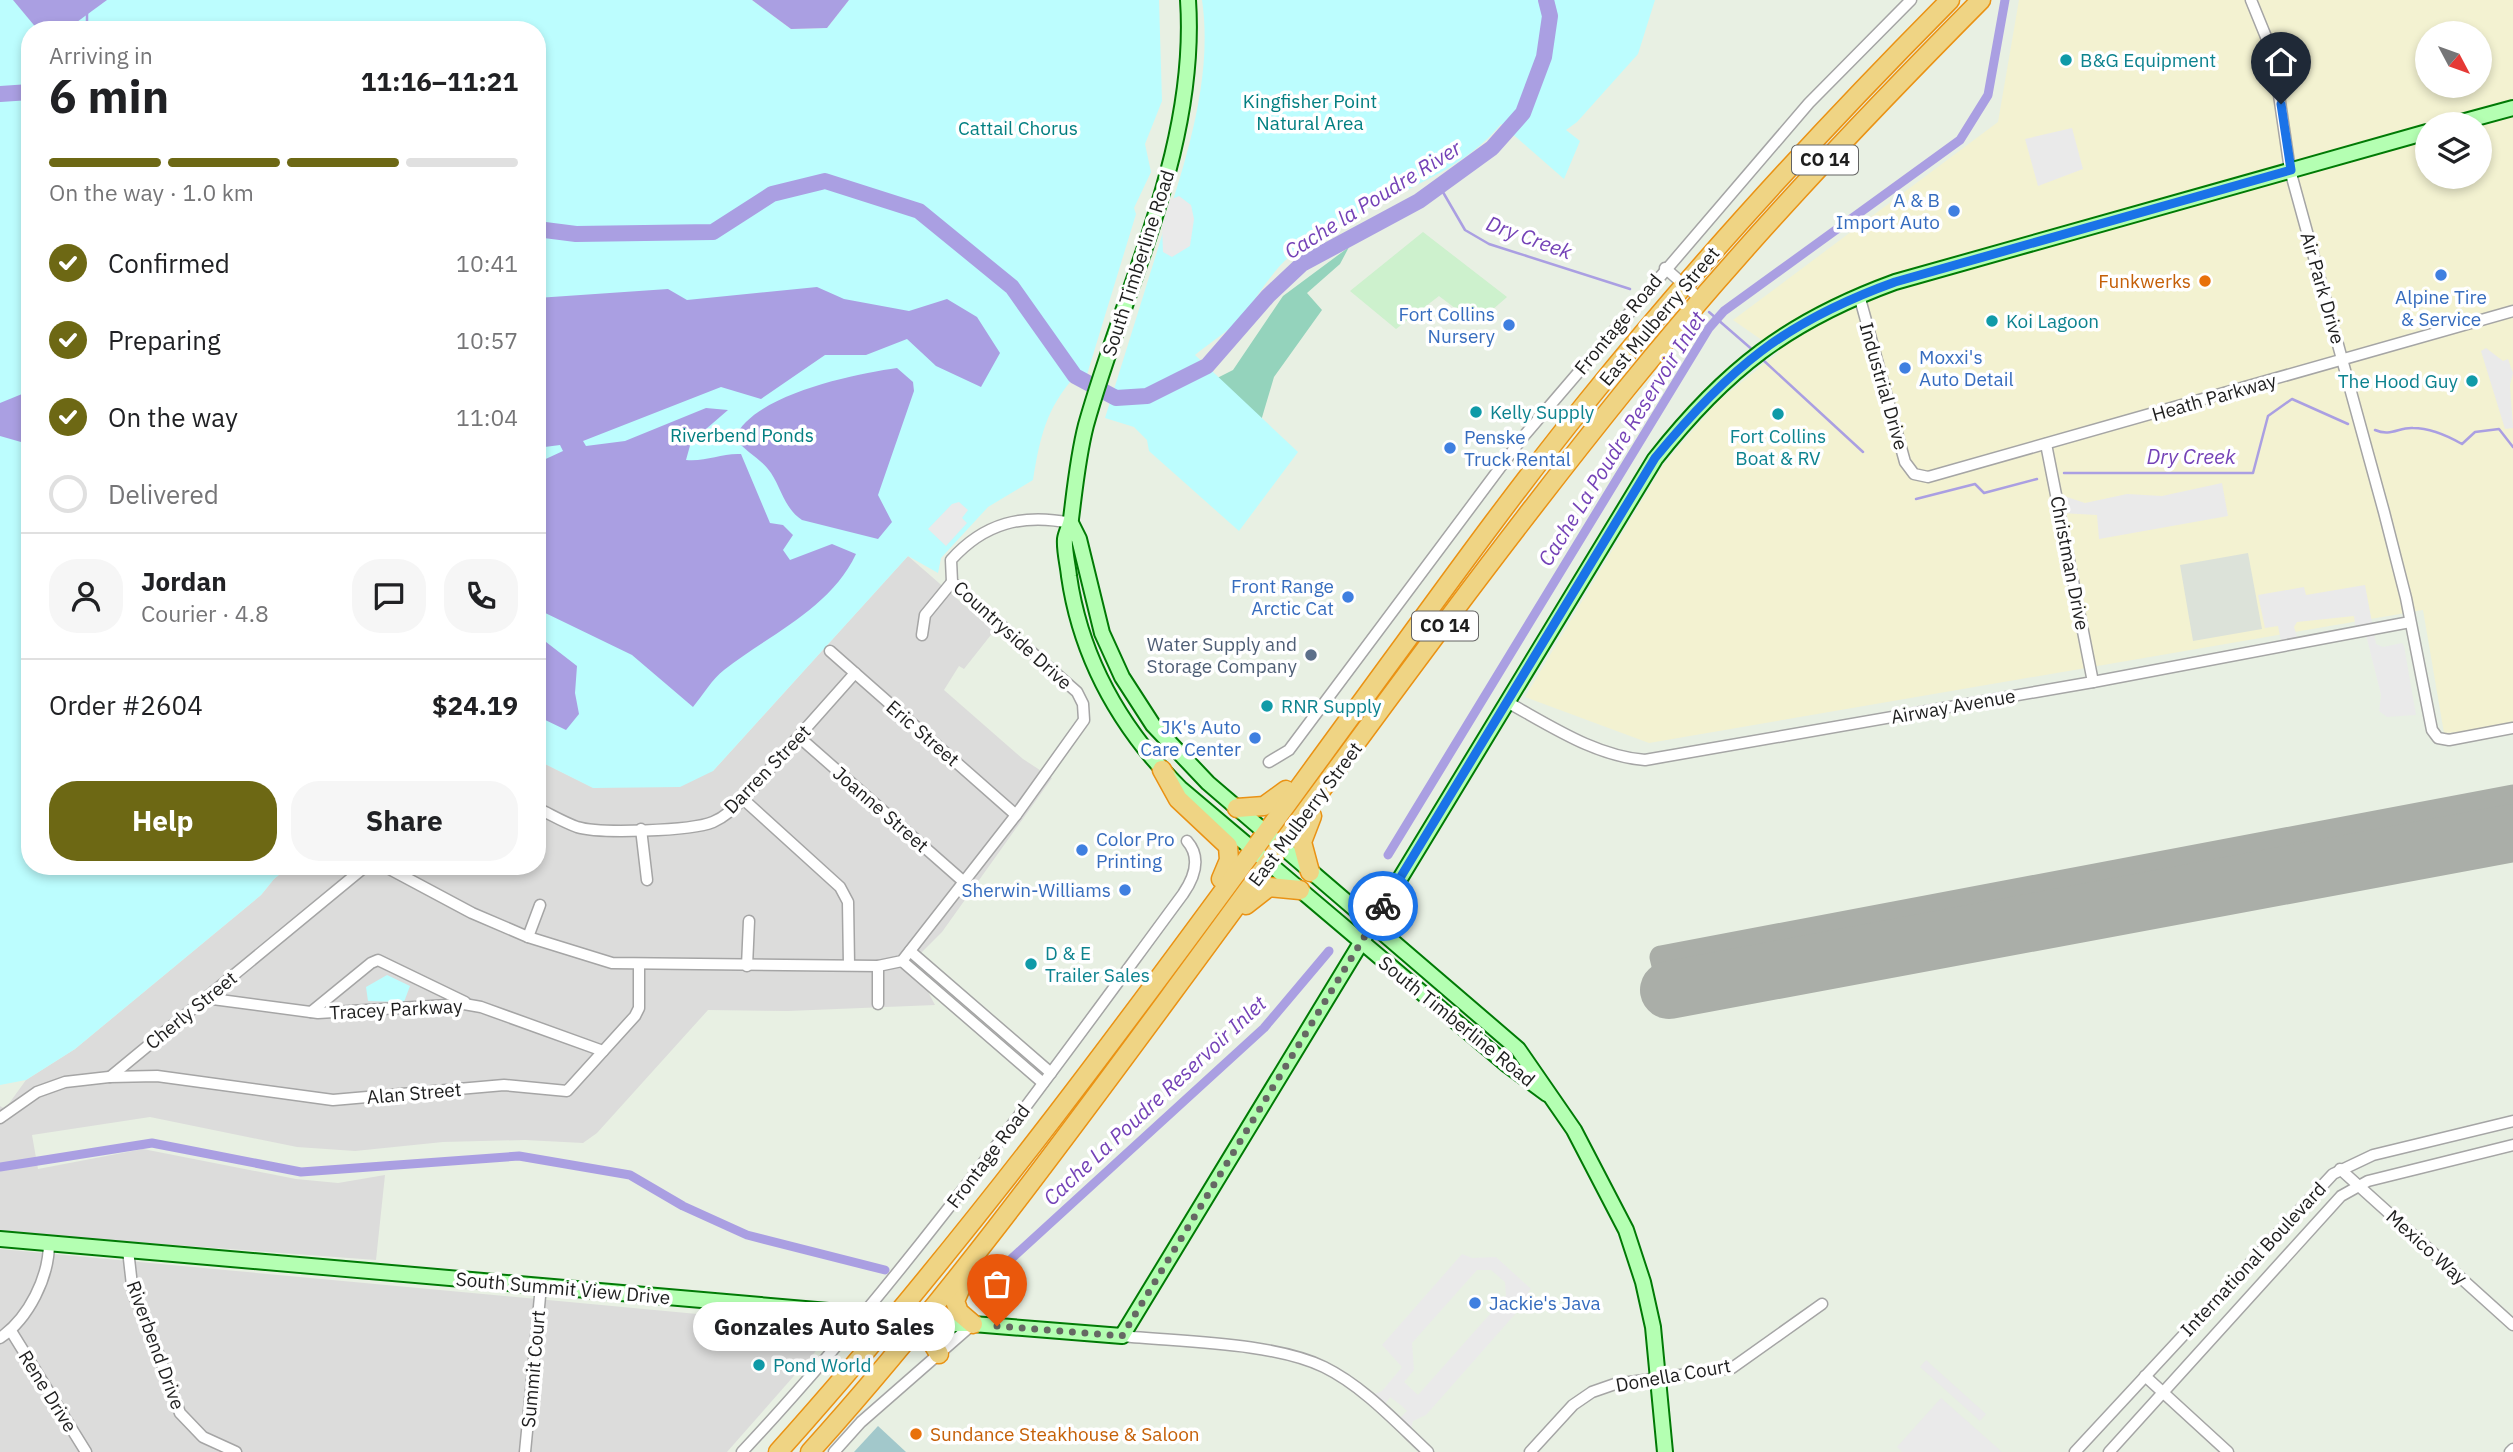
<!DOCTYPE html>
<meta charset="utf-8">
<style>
body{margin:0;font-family:"IBM Plex Sans",sans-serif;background:#f6f6f6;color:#202124;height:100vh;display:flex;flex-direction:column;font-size:26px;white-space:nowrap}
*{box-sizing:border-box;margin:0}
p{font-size:23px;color:#757577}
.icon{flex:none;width:38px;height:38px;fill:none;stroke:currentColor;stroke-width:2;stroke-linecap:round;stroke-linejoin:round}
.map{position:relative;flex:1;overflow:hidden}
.details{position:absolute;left:21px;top:21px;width:525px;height:854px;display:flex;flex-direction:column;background:#fff;border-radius:28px;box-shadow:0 4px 10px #0003}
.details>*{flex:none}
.needle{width:46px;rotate:131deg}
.buttons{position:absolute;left:2415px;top:21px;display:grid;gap:14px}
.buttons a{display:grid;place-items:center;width:77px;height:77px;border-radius:50%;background:#fff;box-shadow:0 4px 10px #0003;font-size:35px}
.pin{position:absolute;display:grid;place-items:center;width:60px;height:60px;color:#fff;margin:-72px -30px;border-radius:50% 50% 50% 0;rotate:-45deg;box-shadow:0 0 7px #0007}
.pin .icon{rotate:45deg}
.courier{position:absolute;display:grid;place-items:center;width:70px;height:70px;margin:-35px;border:5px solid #1a73e8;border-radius:50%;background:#fff;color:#222;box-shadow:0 2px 9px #0007}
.bubble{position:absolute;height:49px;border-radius:24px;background:#fff;box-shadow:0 4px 10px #0003;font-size:23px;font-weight:700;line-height:49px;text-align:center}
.overview em{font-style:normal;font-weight:700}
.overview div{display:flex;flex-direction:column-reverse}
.overview{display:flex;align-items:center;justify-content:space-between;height:119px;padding:0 28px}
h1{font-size:46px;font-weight:700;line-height:52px}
.bar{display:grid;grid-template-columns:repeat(4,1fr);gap:10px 7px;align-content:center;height:84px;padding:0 28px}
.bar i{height:9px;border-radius:5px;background:#e0e0e0}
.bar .selected{background:#6d6814}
.bar p{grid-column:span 4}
.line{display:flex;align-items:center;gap:18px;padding:0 28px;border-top:2px solid #e0e0e0}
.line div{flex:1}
.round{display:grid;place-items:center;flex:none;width:74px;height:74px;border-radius:28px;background:#f6f6f6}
ol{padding:0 28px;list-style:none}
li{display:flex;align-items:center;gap:21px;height:77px}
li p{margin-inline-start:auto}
li .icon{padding:7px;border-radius:50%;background:#6d6814;color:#fff;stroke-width:4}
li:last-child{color:#757577}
li i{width:38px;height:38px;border:4px solid #e0e0e0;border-radius:50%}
.primary-button{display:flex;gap:14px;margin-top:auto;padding:14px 28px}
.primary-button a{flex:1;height:80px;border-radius:28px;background:#6d6814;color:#fff;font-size:28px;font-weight:700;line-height:80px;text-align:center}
.primary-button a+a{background:#f6f6f6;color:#202124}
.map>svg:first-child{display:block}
.residential{fill:#dcdcdb}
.commercial{fill:#f3f2d1;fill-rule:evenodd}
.airport{fill:#dce2d9}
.farmland{fill:#cdf1cd}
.forest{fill:#94d3bc}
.cemetery{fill:#a2c8cb}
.park{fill:#bcfdfe}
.parking{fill:#eaeaea;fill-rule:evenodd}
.water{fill:#aa9fe2}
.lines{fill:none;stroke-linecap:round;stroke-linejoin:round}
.stream{stroke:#aa9fe2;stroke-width:2.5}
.canal{stroke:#aa9fe2;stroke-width:9}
.river{stroke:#aa9fe2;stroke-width:16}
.taxiway{stroke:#aaaea8;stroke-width:23}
.runway{stroke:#aaaea8;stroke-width:58}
.street-casing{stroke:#a5a5a5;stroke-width:13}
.secondary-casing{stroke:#007a05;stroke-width:18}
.highway-casing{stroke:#ea9214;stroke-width:21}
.street{stroke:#fff;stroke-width:10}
.secondary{stroke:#b4ffb2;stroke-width:14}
.highway{stroke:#efd484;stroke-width:18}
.done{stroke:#656863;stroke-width:7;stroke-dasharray:0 12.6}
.route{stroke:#1a73e8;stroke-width:9}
.culture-dot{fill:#0f9aa8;stroke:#fff;stroke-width:2.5}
.shop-dot{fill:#3f7fe0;stroke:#fff;stroke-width:2.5}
.food-dot{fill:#e8710a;stroke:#fff;stroke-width:2.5}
.service-dot{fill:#5c6f8a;stroke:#fff;stroke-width:2.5}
.labels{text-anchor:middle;stroke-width:7;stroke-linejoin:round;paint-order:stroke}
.shield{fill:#fff;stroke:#626262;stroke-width:2}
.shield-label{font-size:18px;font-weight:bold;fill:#1e1e1e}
.culture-label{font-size:19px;fill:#0d838f;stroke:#fff;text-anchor:start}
.park-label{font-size:19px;fill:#027f81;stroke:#fff}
.shop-label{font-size:19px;fill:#366cbe;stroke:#fff;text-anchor:end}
.street-label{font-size:19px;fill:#1e1e1e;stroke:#fff}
.food-label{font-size:19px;fill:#c56008;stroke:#fff;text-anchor:end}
.service-label{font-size:19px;fill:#4e5e75;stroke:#fff;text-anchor:end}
.water-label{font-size:21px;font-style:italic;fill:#7442b7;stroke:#fff}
</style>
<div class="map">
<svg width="2513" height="1452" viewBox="0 0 2513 1452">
<rect width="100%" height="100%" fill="#e8f0e3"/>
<g class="residential">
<polygon points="908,556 994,631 964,669 959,666 944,690 1023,759 1052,778 942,932 904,970 925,986 935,1005 788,1011 708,1010 597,1133 583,1143 525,1140 443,1142 355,1151 297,1147 150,1117 32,1135 38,1169 143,1149 296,1179 338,1183 385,1175 376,1260 0,1232 0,1106 5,1109 26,1080 75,1049 261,895 274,879 290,866 537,866 537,760 594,788 713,771"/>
<polygon points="0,1249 837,1327 727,1452 0,1452"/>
</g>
<path class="commercial" d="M2019,0H2513V730L2444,733L2423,610L1649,743L1525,697L1663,465L1718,401L1779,352L1733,320L1998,122ZM2427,33H2480V86H2427ZM2427,124H2480V177H2427Z"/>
<polygon class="airport" points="2248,553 2262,629 2193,641 2180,565"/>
<polygon class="farmland" points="1423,232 1507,297 1476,324 1439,296 1396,329 1350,291"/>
<polygon class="forest" points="1349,247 1340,264 1307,293 1322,310 1274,377 1239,495 1158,408 1233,370 1283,296"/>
<polygon class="cemetery" points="878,1426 906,1452 854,1452"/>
<g class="park">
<path d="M0,0H752L791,29L827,28L849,0H1159L1162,101L1145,144L1151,172L1134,208L1136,214L1085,381L1075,376C1046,409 1040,437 1033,480L988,507L941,558L938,573L908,556L713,771L680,787L593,788L537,760V30H30V866H290L274,879L261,895L75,1049L26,1080L0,1085Z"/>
<path d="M1202,0H1655L1638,54L1577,122L1566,130L1580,141L1564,179L1501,124C1450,187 1352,202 1290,256C1270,273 1257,299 1240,318C1228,332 1209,343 1195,355L1298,452L1239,531L1149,451L1147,440L1134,427L1105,418C1123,361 1141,303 1159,245C1183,168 1214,82 1202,0Z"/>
<polygon points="387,975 410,986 404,1002 368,1001 366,987"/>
</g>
<g class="parking">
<polygon points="2072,128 2083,169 2038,186 2025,139"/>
<polygon points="1179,196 1191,205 1194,219 1190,246 1172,257 1163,252 1162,227 1170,200"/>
<polygon points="2486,348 2503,361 2508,359 2513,373 2510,385 2513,428 2505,429 2481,351"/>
<polygon points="2222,483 2228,516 2099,539 2097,515 2061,513 2058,494 2085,503 2127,494 2162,496"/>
<polygon points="959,502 968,510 962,518 967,523 946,546 928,529 952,504"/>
<polygon points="2365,585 2376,644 2383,647 2402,643 2404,646 2416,715 2387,717 2379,711 2381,695 2365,631 2356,632 2354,616 2297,622 2294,627 2299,643 2282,646 2278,626 2265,628 2258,595 2304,587 2306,595"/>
<path d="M1462,1254L1472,1258L1496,1257L1531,1289L1528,1292L1531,1296L1426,1415L1413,1421L1411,1429L1399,1419L1407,1411L1402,1406L1390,1397L1384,1406L1372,1395L1382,1391L1402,1367L1382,1345ZM1477,1270H1491L1505,1282L1506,1296L1418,1395L1404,1382L1414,1370L1412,1343Z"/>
<polygon points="1926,1360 1986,1414 1980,1421 1920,1367"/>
<polygon points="1941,1398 2002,1452 1902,1452 1897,1447"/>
</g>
<g class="water">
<polygon points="13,0 107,0 66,30 38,30"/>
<polygon points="752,0 849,0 827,28 791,29"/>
<path d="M817,287L844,299L909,311L947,299L977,317L1000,353L981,387L936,366L907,339L866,355H825L761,399L721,387L583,441L586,446L625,441L706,408L728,410L691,442L686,460C706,462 721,453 741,454L770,523L783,525L793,535L783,550L790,560L832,544L856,554C830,609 770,634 724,670C712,679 703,695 693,707L632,655L537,609V463L563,451L560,445L537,448V298L668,289L687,300Z"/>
<path d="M897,368L913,382L914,391L878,495L892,522L878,539L802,520C785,509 782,490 771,473C761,458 745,452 735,438C752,395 854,374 897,368Z"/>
<polygon points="22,394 30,423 28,444 0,436 0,403"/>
<polygon points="537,635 577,666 575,693 579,714 566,730 537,716"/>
</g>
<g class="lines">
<g class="stream">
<polyline points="87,25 87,10"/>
<polyline points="1440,187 1465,230 1489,244 1630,289"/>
<polyline points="1709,312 1755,352"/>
<polyline points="1762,359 1863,452"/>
<path d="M2375,430C2391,437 2399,427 2413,428C2430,428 2448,436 2462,444L2475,432L2499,429L2513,447"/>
<polyline points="2064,473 2253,473 2268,416 2292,399 2348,424"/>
<polyline points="1916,499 1975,484 1984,493 2037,479"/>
</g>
<g class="canal">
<polyline points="1388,855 1709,328 1724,311 1960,140 1988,95 2005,0"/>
<polyline points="0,1167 152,1143 301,1172 519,1156 630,1175 683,1206 747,1235 885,1270"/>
<polyline points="996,1264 1010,1260 1264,1028 1329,951"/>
</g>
<g class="river">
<polyline points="0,94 30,92"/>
<polyline points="537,229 576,234 713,232 772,194 825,181 919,211 1012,287 1075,376 1116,398 1147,396 1207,366 1268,296 1302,264 1419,201 1492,148 1523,113 1544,57 1550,16 1546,0"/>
</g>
<polyline class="taxiway" points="1669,990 1661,957 2513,796"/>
<polyline class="runway" points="1669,990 2513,833"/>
<g class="street-casing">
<g id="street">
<polyline points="2251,0 2273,54 2290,170 2384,512 2406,598 2432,730 2438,738 2449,740 2513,728"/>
<polyline points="1665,268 1700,299"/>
<polyline points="1859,295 1905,462 1914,474 1928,477 2513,311"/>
<polyline points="2046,444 2093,682"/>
<polyline points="922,635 925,615 952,582"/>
<polyline points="830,651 1016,815"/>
<path d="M1507,702C1551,726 1595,756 1645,760L2093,682L2410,622"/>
<polyline points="799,737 964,882"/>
<polyline points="1269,762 1289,750 1523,437 1809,103 1911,0"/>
<polyline points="743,799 840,887 848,902 849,965"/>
<path d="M537,808C550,814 563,822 577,827C599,834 691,831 713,822C725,817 734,808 743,799L855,673"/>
<polyline points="641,829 647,880"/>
<path d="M384,866L472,913L528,937L612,963L878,966L902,961L1016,815L1084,720L1083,704L1077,692L952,582L951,560C984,523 1023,513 1071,523"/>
<polyline points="528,937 540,905"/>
<polyline points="910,951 1051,1073"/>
<polyline points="902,961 1043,1083"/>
<polyline points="747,966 749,921"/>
<polyline points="878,966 878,1004"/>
<polyline points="205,998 318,1013 464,1004 481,1007 603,1051"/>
<polyline points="311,1012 371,963 378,960 465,1002"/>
<polyline points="110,1077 366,866"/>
<polyline points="0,1118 37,1092 65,1082 109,1077 157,1076 333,1100 504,1085 567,1091 635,1016 639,1008 639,964"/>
<polyline points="2340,1169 2513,1325"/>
<polyline points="128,1250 133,1294 149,1328 180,1413 203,1437 236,1452"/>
<polyline points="11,1331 86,1452"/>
<path d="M1122,1336C1180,1342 1272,1342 1324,1367C1363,1386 1397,1423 1428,1452"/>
<path d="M0,1338C29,1318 49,1277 49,1243"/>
<polyline points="2145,1376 2228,1452"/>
<polyline points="525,1452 541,1286"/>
<path d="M742,1452C904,1279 1042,1085 1183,894C1194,878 1202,858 1187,841"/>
<polyline points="834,1452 861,1422 973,1324"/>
<polyline points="1530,1452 1573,1405 1592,1392 1615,1384 1732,1368 1822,1304"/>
<polyline points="2075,1452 2333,1174 2373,1155 2513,1121"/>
<polyline points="2109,1452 2341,1196 2368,1181 2513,1145"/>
<polyline points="2510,1452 2513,1449"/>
</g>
</g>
<g class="secondary-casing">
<g id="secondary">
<path d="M1188,0C1198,148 1125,285 1086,425C1078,456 1075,487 1071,519C1070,526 1066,532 1065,539C1064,550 1068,565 1069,576C1081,659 1121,729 1180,788L1506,1064L1547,1094"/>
<polyline points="2454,124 2513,108"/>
<polyline points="1071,523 1079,539 1102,633 1122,677 1153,725 1208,783 1518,1049 1574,1130 1626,1230 1643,1282 1653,1327 1665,1452"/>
<path d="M0,1239L840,1312L921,1324H973L1122,1336L1655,459C1725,370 1788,321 1895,282L2427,132"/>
</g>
</g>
<g class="highway-casing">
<g id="highway">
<polyline points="1162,770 1178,799 1228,846 1229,860 1221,879"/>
<polyline points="1237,808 1264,806 1286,790"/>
<polyline points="1310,872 1302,842 1312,816"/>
<polyline points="1246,905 1269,887 1300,890"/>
<polyline points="965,1278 955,1301 959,1312 973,1324"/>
<polyline points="921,1324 939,1354"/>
<path d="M778,1452C1006,1198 1203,918 1404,644C1463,563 1522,482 1585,404C1699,262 1822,129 1950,0"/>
<path d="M810,1452C940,1308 1055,1152 1170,996C1321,792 1468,585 1627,388C1738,251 1858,124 1981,0"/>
</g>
</g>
<use href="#street" class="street"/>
<use href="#secondary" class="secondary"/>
<use href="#highway" class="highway"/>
</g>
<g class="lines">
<polyline class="done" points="997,1326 1122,1336 1383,906"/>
<path class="route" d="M1383,906L1655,458C1729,368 1784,322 1895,282L2291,170L2281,104"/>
</g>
<g class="culture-dot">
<circle cx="2066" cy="60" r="7"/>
<circle cx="1992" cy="321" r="7"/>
<circle cx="2472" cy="381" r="7"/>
<circle cx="1476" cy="412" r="7"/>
<circle cx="1778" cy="414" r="7"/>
<circle cx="1267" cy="706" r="7"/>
<circle cx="1031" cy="964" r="7"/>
<circle cx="759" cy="1365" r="7"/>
</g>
<g class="shop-dot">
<circle cx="1954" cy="211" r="7"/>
<circle cx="2441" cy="275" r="7"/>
<circle cx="1509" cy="325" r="7"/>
<circle cx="1905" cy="368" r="7"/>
<circle cx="1450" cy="448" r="7"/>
<circle cx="1348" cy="597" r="7"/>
<circle cx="1255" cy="738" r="7"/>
<circle cx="1082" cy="850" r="7"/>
<circle cx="1125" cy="890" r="7"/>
<circle cx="1475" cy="1303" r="7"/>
</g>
<g class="food-dot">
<circle cx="2205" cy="281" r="7"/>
<circle cx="916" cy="1434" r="7"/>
</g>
<circle class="service-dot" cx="1311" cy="655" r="7"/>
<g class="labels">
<g class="shield">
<rect x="1792" y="145.5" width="66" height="29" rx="5"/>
<rect x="1412" y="611.5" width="66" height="29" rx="5"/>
</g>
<g class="shield-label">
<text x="1825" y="166">CO 14</text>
<text x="1445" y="632">CO 14</text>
</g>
<g class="culture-label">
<text x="2080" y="67">B&amp;G Equipment</text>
<text x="2006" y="328">Koi Lagoon</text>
<text x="2458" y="388" text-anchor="end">The Hood Guy</text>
<text x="1490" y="419">Kelly Supply</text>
<text x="1778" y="443" text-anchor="middle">Fort Collins<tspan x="1778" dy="22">Boat &amp; RV</tspan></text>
<text x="1281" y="713">RNR Supply</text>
<text x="1045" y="960">D &amp; E<tspan x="1045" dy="22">Trailer Sales</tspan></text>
<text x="773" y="1372">Pond World</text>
</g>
<g class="park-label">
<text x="1310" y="108">Kingfisher Point<tspan x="1310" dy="22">Natural Area</tspan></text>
<text x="1018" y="135">Cattail Chorus</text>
<text x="742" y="442">Riverbend Ponds</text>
</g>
<g class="shop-label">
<text x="1940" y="207">A &amp; B<tspan x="1940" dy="22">Import Auto</tspan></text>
<text x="2441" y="304" text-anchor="middle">Alpine Tire<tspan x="2441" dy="22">&amp; Service</tspan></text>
<text x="1495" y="321">Fort Collins<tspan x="1495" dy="22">Nursery</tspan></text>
<text x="1919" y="364" text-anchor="start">Moxxi's<tspan x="1919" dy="22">Auto Detail</tspan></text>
<text x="1464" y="444" text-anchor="start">Penske<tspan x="1464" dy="22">Truck Rental</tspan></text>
<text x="1334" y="593">Front Range<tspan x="1334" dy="22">Arctic Cat</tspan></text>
<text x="1241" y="734">JK's Auto<tspan x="1241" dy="22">Care Center</tspan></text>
<text x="1096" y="846" text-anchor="start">Color Pro<tspan x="1096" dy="22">Printing</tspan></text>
<text x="1111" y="897">Sherwin-Williams</text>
<text x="1489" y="1310" text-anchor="start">Jackie's Java</text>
</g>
<g class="street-label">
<text transform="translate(1138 263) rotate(-72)" y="7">South Timberline Road</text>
<text transform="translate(2323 288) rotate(74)" y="7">Air Park Drive</text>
<text transform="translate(1659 316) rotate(-50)" y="7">East Mulberry Street</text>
<text transform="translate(1618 324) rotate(-50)" y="7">Frontage Road</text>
<text transform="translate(1884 386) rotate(74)" y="7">Industrial Drive</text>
<text transform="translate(2214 397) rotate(-16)" y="7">Heath Parkway</text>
<text transform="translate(2070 563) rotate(79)" y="7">Christman Drive</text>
<text transform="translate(1013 635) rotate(42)" y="7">Countryside Drive</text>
<text transform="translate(1953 706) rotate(-10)" y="7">Airway Avenue</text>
<text transform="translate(923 733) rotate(41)" y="7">Eric Street</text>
<text transform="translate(767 769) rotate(-46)" y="7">Darren Street</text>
<text transform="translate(881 809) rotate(41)" y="7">Joanne Street</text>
<text transform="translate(1305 814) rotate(-53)" y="7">East Mulberry Street</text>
<text transform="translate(396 1009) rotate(-3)" y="7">Tracey Parkway</text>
<text transform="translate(191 1010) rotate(-39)" y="7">Cherly Street</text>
<text transform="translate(1457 1021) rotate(39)" y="7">South Timberline Road</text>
<text transform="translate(414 1093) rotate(-5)" y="7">Alan Street</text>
<text transform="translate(988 1156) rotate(-53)" y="7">Frontage Road</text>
<text transform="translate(2427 1247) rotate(42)" y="7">Mexico Way</text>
<text transform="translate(2253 1259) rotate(-47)" y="7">International Boulevard</text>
<text transform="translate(563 1288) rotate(5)" y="7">South Summit View Drive</text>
<text transform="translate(156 1345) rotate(70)" y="7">Riverbend Drive</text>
<text transform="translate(533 1369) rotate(-85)" y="7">Summit Court</text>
<text transform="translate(1673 1375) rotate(-10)" y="7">Donella Court</text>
<text transform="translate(48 1391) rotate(58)" y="7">Rene Drive</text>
</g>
<g class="food-label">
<text x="2191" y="288">Funkwerks</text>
<text x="930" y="1441" text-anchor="start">Sundance Steakhouse &amp; Saloon</text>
</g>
<g class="service-label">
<text x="1297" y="651">Water Supply and<tspan x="1297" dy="22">Storage Company</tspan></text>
</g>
<g class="water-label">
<text transform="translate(1373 200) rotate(-32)" y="7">Cache la Poudre River</text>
<text transform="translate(1529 238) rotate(20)" y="7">Dry Creek</text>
<text transform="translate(1622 439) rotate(-58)" y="7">Cache La Poudre Reservoir Inlet</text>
<text x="2191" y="464">Dry Creek</text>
<text transform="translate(1155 1101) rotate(-43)" y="7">Cache La Poudre Reservoir Inlet</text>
</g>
</g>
</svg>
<div class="buttons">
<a><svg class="needle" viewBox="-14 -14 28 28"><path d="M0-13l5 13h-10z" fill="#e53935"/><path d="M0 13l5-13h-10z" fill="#757577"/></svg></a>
<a><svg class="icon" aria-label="layers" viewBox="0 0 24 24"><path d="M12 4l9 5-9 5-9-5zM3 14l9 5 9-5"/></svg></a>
</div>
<div class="pin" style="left:997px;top:1326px;background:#ea580c"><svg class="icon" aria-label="bag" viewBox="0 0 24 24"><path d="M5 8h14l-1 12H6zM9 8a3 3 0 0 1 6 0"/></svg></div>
<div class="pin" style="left:2281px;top:104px;background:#1f2937"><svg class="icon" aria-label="home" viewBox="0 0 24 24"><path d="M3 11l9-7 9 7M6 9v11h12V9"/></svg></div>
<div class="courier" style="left:1383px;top:906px"><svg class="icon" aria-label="bike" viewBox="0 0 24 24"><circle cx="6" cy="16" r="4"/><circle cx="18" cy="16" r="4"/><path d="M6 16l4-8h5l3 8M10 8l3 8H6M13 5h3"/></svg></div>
<div class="bubble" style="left:693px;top:1302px;width:262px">Gonzales Auto Sales</div>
<section class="details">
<div class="overview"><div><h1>6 min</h1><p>Arriving in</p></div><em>11:16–11:21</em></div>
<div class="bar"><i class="selected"></i><i class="selected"></i><i class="selected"></i><i></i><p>On the way · 1.0 km</p></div>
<ol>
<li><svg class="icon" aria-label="check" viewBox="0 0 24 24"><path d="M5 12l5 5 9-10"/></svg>Confirmed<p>10:41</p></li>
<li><svg class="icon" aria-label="check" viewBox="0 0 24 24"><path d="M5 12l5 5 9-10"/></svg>Preparing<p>10:57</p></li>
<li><svg class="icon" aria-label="check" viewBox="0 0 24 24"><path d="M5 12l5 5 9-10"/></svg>On the way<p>11:04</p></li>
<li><i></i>Delivered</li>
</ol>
<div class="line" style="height:126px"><a class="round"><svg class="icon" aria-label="person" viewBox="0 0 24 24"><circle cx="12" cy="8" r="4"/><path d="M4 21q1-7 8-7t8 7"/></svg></a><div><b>Jordan</b><p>Courier · 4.8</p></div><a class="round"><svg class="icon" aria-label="chat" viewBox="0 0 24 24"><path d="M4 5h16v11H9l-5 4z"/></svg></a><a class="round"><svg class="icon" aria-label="phone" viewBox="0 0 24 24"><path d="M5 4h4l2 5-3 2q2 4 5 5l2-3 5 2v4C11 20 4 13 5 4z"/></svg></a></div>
<div class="line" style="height:91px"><div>Order #2604</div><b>$24.19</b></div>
<div class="primary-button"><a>Help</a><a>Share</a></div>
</section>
</div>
